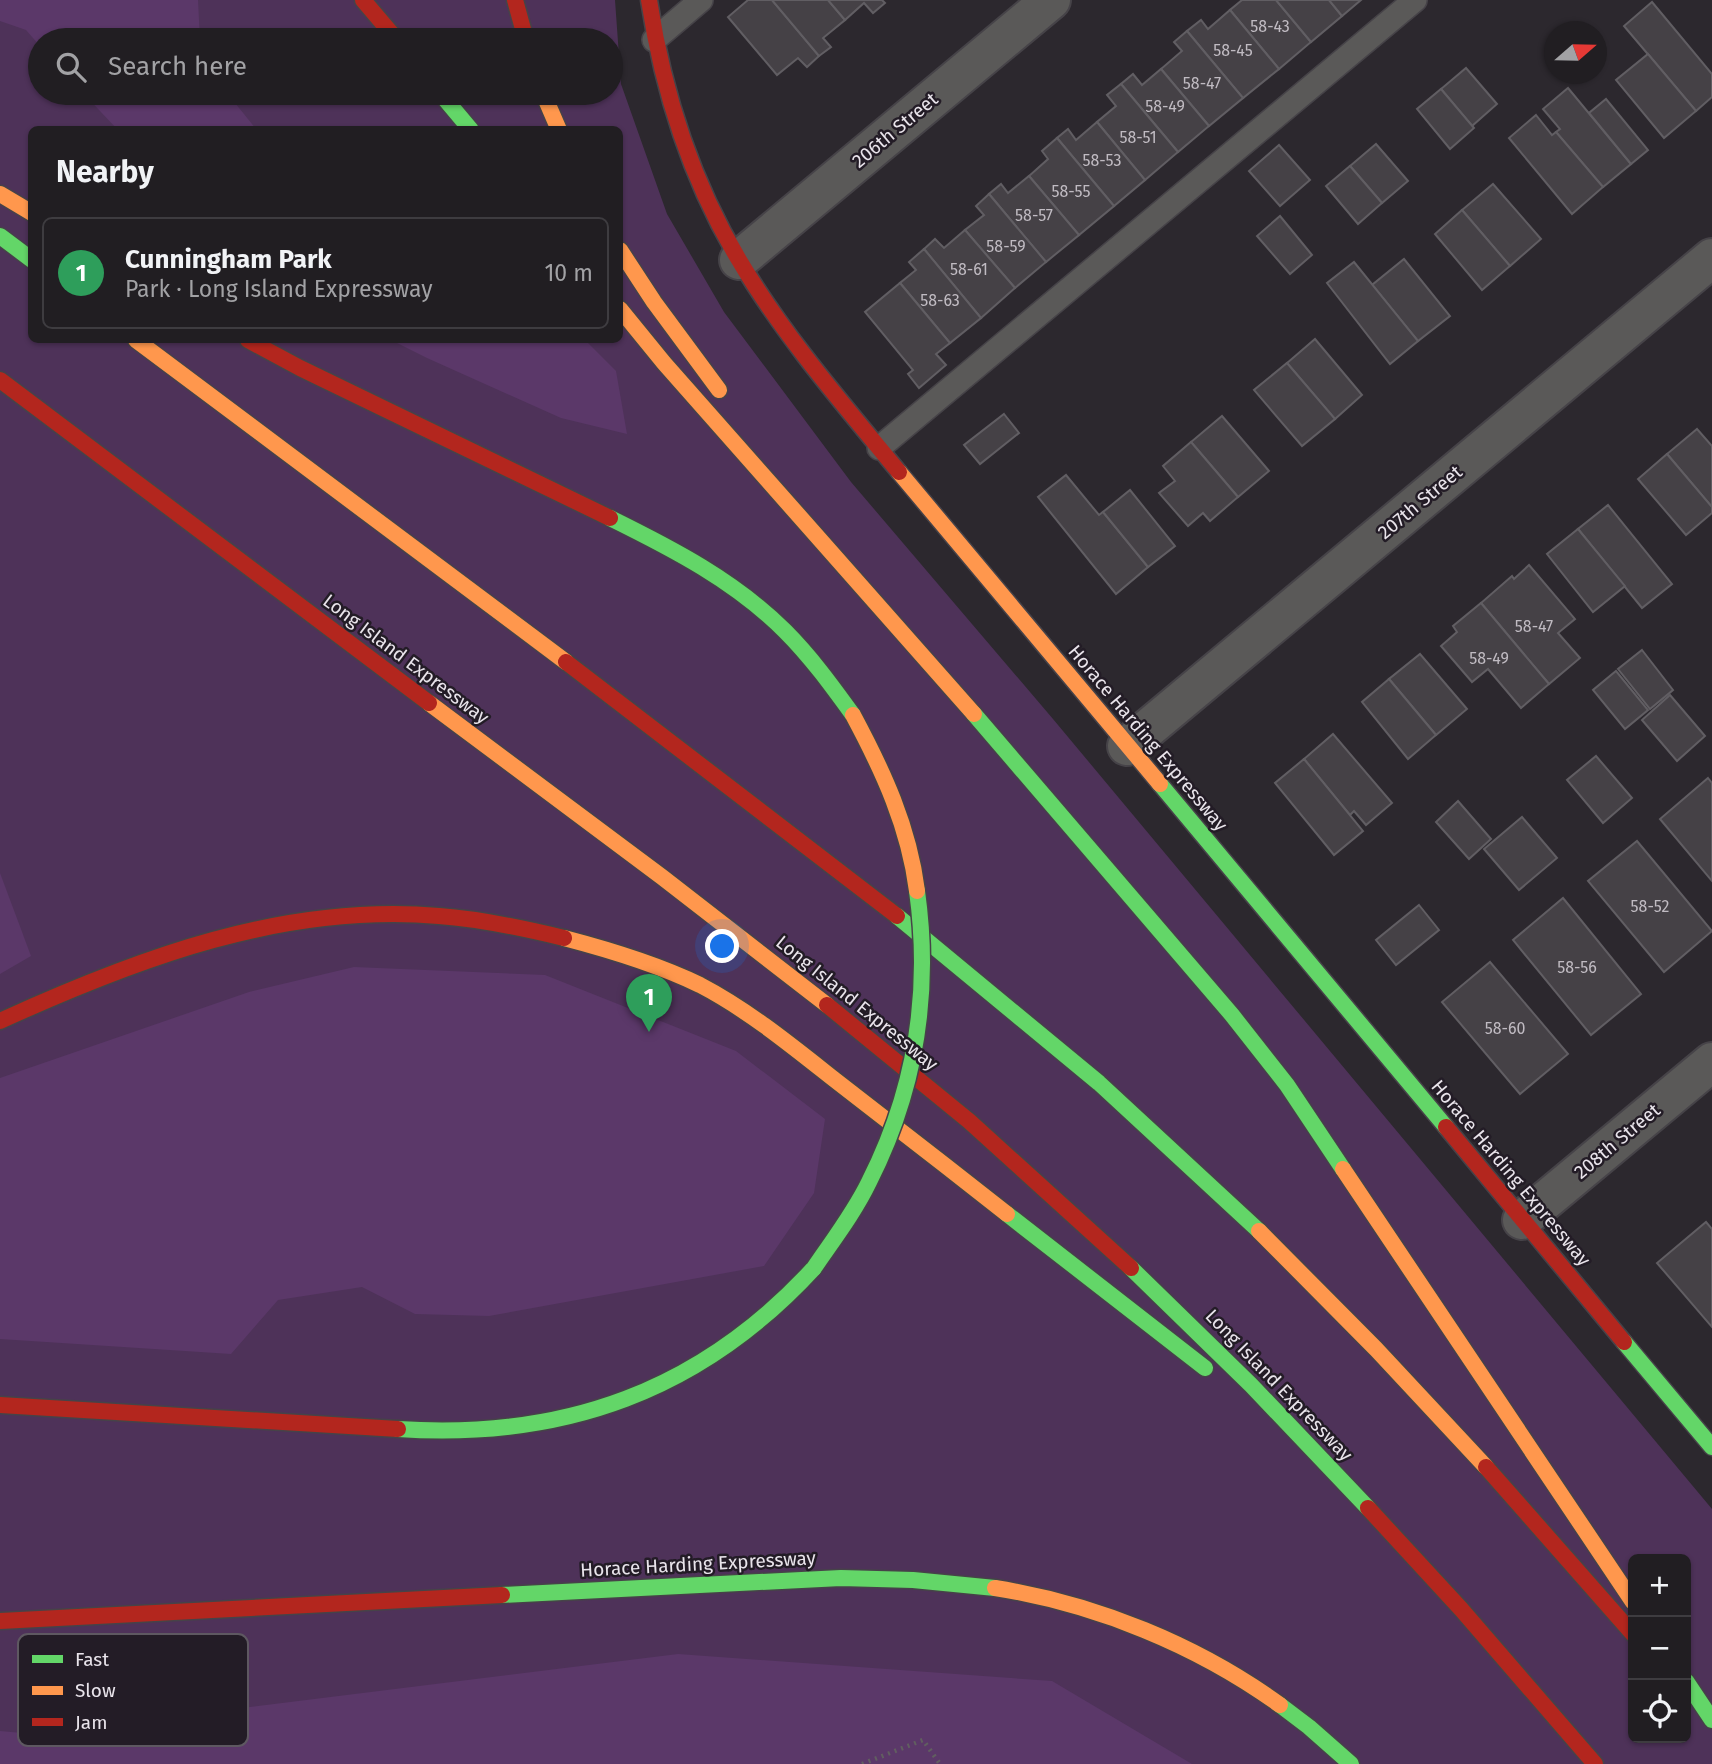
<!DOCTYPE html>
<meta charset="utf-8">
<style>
:root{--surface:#211e22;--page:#2d2b2f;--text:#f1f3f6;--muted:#a2a2a5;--line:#3e3c40;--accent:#8c9099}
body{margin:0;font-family:"Fira Sans",sans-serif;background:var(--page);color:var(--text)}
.controls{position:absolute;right:21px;bottom:21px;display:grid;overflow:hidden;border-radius:10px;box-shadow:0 2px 5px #0004}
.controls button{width:63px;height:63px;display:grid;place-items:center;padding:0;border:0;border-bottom:2px solid var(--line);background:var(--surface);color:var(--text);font:35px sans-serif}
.compass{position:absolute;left:1544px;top:21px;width:63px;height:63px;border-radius:50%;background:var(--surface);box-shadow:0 2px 5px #0004;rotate:70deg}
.you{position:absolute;left:723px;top:947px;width:24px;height:24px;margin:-18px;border:5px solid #fff;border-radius:50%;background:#1a73e8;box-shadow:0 0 0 10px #1a73e833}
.badge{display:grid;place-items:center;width:46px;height:46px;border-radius:50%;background:var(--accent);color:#fff;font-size:23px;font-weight:700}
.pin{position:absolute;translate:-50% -58px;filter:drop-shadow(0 2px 4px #0008)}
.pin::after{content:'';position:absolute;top:37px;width:24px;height:21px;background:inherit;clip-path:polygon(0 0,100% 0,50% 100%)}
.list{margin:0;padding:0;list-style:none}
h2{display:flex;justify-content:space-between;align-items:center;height:91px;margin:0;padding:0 28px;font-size:30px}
h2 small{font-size:23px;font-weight:400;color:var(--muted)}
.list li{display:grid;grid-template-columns:46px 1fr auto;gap:21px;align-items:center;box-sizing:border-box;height:112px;margin:0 14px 14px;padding:0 14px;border:2px solid var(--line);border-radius:10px}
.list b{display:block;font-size:26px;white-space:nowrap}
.list p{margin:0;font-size:23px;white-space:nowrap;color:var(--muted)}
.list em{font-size:23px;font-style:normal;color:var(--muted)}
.icon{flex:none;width:38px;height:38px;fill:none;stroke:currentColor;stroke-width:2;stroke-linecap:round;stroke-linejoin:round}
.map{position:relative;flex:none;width:1712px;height:1764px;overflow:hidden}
.search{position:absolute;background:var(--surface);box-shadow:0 2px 5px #0004;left:28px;top:28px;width:595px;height:77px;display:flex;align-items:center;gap:18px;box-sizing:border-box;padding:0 24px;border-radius:38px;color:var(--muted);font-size:26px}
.panel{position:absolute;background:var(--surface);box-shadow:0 2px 5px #0004;left:28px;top:126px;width:595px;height:217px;border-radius:10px}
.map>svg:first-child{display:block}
.green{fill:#4e3259;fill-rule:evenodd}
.forest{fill:#5b3869}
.building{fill:#454146;stroke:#615e63;stroke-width:2}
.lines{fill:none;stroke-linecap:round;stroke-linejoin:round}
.lane-casing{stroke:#464348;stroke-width:26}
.street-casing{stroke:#464348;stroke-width:42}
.fast-casing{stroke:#464348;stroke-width:19}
.slow-casing{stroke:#464348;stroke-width:19}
.jam-casing{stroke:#464348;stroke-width:19}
.path{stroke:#615e60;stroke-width:4.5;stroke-dasharray:2 5;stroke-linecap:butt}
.lane{stroke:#5a5958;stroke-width:23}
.street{stroke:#5a5958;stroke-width:38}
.fast{stroke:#63d668;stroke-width:16}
.slow{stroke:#ff974d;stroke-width:16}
.jam{stroke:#b3261e;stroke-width:16}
.fast-bridge-casing{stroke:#464348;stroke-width:19;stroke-linecap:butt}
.slow-bridge-casing{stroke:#464348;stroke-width:19;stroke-linecap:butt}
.fast-bridge{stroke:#63d668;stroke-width:16}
.slow-bridge{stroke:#ff974d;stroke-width:16}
.labels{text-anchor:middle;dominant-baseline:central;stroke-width:5;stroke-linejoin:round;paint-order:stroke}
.number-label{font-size:16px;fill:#c0bbc2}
.street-label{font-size:19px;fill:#e9e4eb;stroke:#231c26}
.key{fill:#231c26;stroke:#5e5861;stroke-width:2}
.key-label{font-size:19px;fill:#e9e4eb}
</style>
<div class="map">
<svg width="1712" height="1764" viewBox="0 0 1712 1764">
<rect width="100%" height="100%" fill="#2c282e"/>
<path class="green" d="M0 0H615L621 84 667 214 724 312 851 482 1053 719 1712 1509V1764H0ZM40 40H611V93H40ZM32 130H620V340H32ZM1633 1559H1686V1738H1633Z"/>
<g class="forest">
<path d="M0 0H198L200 40H40V46L26 30 0 21Z"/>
<path d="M83 93H227L256 129H117Z"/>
<path d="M391 340H585L616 371 627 434 561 418 427 358Z"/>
<path d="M0 873 31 956 0 974Z"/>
<path d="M354 967 545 975 736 1051 825 1119 814 1193 764 1266 489 1316 415 1314 362 1287 278 1300 231 1354 0 1339V1078L249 992Z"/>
<path d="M678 1654 1052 1681 1192 1764H0V1731L33 1734Z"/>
</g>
<g class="building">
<path d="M748 0H772L819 56 807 67 798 58 777 75 728 17Z"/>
<path d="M772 0H828L845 20 823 38 831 47 819 56Z"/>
<path d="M828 0H882L885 3 873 13 864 3 845 20Z"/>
<path d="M1242 0H1276L1311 42 1279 69 1230 10Z"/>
<path d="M1276 0H1329L1342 16 1311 42Z"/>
<path d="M1329 0H1361L1342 16Z"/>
<path d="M1652 2 1712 74V97L1696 111 1624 26Z"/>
<path d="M1230 10 1279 69 1243 98 1187 31 1201 20 1208 29Z"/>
<path d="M1187 31 1243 98 1209 126 1161 69 1182 51 1174 42Z"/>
<path d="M1648 54 1696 111 1664 138 1616 80Z"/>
<path d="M1466 68 1497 104 1472 126 1441 89Z"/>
<path d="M1161 69 1209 126 1178 152 1121 84 1133 74 1142 85Z"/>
<path d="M1121 84 1178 152 1145 180 1097 122 1116 106 1107 95Z"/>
<path d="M1568 88 1631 164 1603 187 1556 132 1560 129 1543 109Z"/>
<path d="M1441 89 1474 128 1450 149 1417 109Z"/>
<path d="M1606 99 1648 150 1631 164 1589 113Z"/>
<path d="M1536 115 1552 135 1556 132 1603 187 1572 214 1509 138Z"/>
<path d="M1097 122 1145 180 1114 206 1057 138 1068 129 1076 140Z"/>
<path d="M1057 138 1114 206 1079 235 1029 176 1048 159 1042 151Z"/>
<path d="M1376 144 1408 181 1382 203 1350 166Z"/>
<path d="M1279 145 1310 180 1280 206 1249 171Z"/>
<path d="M1350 166 1382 203 1358 224 1326 186Z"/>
<path d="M1029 176 1079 235 1046 262 989 194 1001 184 1008 193Z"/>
<path d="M1493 184 1541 239 1510 266 1462 210Z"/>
<path d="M989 194 1046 262 1015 288 965 230 984 215 976 206Z"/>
<path d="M1462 210 1510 266 1482 290 1435 234Z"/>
<path d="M1280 216 1312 255 1290 274 1257 236Z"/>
<path d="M965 230 1015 288 981 318 924 249 935 239 944 248Z"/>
<path d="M924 249 981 318 950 343 900 283 916 270 909 262Z"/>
<path d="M1404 259 1450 316 1418 341 1372 285Z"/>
<path d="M1354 262 1418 341 1390 364 1327 283Z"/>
<path d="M900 283 950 343 936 354 946 365 919 388 908 374 913 370 865 312Z"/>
<path d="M1315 339 1362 395 1335 419 1287 363Z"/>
<path d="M1287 363 1335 419 1302 446 1254 390Z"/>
<path d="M1004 414 1019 433 980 464 964 445Z"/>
<path d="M1222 416 1269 471 1238 497 1191 442Z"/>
<path d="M1697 429 1712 446V507L1667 454Z"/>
<path d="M1191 442 1238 497 1210 521 1203 513 1188 526 1159 493 1175 481 1163 466Z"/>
<path d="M1667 454 1712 507V513L1686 535 1638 479Z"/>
<path d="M1066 475 1099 515 1103 512 1148 567 1116 594 1038 497Z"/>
<path d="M1130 490 1175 546 1148 567 1103 512Z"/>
<path d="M1608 505 1672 584 1642 608 1578 529Z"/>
<path d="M1578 529 1625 586 1593 612 1547 554Z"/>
<path d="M1529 565 1575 619 1558 633 1580 658 1549 684 1481 603 1512 576 1514 579Z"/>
<path d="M1481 603 1549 684 1521 708 1488 669 1472 682 1441 646 1457 632 1453 626Z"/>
<path d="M1642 650 1673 690 1650 709 1618 669Z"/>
<path d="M1420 654 1467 709 1436 735 1389 679Z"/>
<path d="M1616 671 1648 710 1625 729 1593 690Z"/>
<path d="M1389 679 1436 735 1408 759 1362 702Z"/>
<path d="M1670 695 1705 736 1677 761 1642 720Z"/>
<path d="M1333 734 1392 803 1366 825 1354 811 1350 815 1304 759Z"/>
<path d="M1596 756 1632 798 1603 823 1567 780Z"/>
<path d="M1304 759 1363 831 1334 855 1275 783Z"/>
<path d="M1708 778 1712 783V881L1660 819Z"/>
<path d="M1458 801 1491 839 1469 859 1436 822Z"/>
<path d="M1522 817 1557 858 1519 890 1484 849Z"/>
<path d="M1637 841 1712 931 1664 972 1588 881Z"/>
<path d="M1563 898 1641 994 1591 1035 1513 940Z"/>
<path d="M1419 905 1439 930 1396 965 1376 940Z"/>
<path d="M1490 962 1568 1054 1520 1094 1442 1002Z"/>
<path d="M1706 1222 1712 1229V1327L1657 1263Z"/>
</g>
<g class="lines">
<defs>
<g id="lane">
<path d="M654 40 701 0"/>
<path d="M879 448 1415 0"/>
</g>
<g id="street">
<path d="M739 260 1051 0"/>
<path d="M1127 746 1712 258"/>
<path d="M1522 1220 1712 1062"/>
</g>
<g id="fast">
<path d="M440 93 471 130"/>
<path d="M0 236 32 260"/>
<path d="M610 518C673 549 735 581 785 631 811 657 832 686 853 715"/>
<path d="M974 714 1232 1015 1287 1085 1343 1169"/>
<path d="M1160 784 1446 1127"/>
<path d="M897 916 1099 1083 1259 1231"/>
<path d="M1007 1214 1205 1368"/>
<path d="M1131 1268 1251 1385 1368 1508"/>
<path d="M1624 1342 1712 1447"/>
<path d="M398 1429C564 1440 701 1391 814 1268"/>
<path d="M502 1595 841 1578 913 1580 995 1588"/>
<path d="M1686 1681 1712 1720"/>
<path d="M1280 1705 1309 1727 1351 1764"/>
</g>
<g id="slow">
<path d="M543 93 559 130"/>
<path d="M0 194 32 213"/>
<path d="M620 250 654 302 719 390"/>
<path d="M620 309 664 363 974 714"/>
<path d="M136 340 566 662"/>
<path d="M899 472 1160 784"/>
<path d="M429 703 662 877 827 1005"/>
<path d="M564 938C610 950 657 964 700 985 748 1010 792 1046 835 1080 892 1124 950 1169 1007 1214"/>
<path d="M1343 1169 1633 1602"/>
<path d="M1259 1231 1376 1349 1486 1467"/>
<path d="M995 1588C1096 1604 1197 1645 1280 1705"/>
</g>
<g id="jam">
<path d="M363 0 397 40"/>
<path d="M515 0 526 40"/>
<path d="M649 0C663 92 691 180 739 260 784 336 843 404 899 472"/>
<path d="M248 340 300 368 610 518"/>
<path d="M0 380 429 703"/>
<path d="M566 662 897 916"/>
<path d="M827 1005 969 1121 1131 1268"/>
<path d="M0 1021C138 958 284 903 439 916 481 919 523 928 564 938"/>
<path d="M1446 1127 1624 1342"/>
<path d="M0 1405 398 1429"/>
<path d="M1486 1467 1633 1634"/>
<path d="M1368 1508 1461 1609 1595 1764"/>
<path d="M0 1621 502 1595"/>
</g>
</defs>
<use href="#lane" class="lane-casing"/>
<use href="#street" class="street-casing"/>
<use href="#fast" class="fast-casing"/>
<use href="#slow" class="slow-casing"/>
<use href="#jam" class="jam-casing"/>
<path class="path" d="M862 1764 923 1740 940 1764"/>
<use href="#lane" class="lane"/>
<use href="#street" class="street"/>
<use href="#fast" class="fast"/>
<use href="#slow" class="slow"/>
<use href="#jam" class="jam"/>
<defs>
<path id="fast-bridge" d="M814 1268C833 1240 854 1213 869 1182 915 1091 931 992 917 891"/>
<path id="slow-bridge" d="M853 715C883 771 909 827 917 891"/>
</defs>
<use href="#fast-bridge" class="fast-bridge-casing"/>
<use href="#slow-bridge" class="slow-bridge-casing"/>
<use href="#fast-bridge" class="fast-bridge"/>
<use href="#slow-bridge" class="slow-bridge"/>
</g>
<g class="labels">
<g class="number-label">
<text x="1270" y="26">58-43</text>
<text x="1233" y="50">58-45</text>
<text x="1202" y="83">58-47</text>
<text x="1165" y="106">58-49</text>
<text x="1138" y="137">58-51</text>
<text x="1102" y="160">58-53</text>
<text x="1071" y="191">58-55</text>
<text x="1034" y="215">58-57</text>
<text x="1006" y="246">58-59</text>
<text x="969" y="269">58-61</text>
<text x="940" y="300">58-63</text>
<text x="1534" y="626">58-47</text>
<text x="1489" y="658">58-49</text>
<text x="1650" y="906">58-52</text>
<text x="1577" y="967">58-56</text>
<text x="1505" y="1028">58-60</text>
</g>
<g class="street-label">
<text transform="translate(895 130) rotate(-40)">206th Street</text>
<text transform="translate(1420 502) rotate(-40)">207th Street</text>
<text transform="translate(406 659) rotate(37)">Long Island Expressway</text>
<text transform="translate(1148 738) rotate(50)">Horace Harding Expressway</text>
<text transform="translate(857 1003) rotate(39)">Long Island Expressway</text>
<text transform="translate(1617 1141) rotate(-40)">208th Street</text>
<text transform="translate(1511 1173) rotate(50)">Horace Harding Expressway</text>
<text transform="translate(1279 1385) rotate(46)">Long Island Expressway</text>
<text transform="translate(698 1564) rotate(-3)">Horace Harding Expressway</text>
</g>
</g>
<rect x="18" y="1634" width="230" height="112" rx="10" class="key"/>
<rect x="32" y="1655" width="31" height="8" fill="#63d668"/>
<rect x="32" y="1686" width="31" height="9" fill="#ff974d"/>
<rect x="32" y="1718" width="31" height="8" fill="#b3261e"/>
<g class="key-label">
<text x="75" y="1666">Fast</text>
<text x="75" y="1697">Slow</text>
<text x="75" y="1729">Jam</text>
</g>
</svg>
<div class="controls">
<button>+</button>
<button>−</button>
<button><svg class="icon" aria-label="locate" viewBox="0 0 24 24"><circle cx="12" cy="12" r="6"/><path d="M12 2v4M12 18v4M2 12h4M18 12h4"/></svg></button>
</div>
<svg class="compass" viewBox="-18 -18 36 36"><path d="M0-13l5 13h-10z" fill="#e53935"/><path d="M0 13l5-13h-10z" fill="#a2a2a5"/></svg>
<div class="you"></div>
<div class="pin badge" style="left:649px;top:1032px;background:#2e9e5b">1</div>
<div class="search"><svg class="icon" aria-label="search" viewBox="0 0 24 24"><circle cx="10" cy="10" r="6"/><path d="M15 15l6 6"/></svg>Search here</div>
<section class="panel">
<h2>Nearby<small></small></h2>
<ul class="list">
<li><span class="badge" style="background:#2e9e5b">1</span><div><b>Cunningham Park</b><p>Park · Long Island Expressway</p></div><em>10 m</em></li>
</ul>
</section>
</div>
